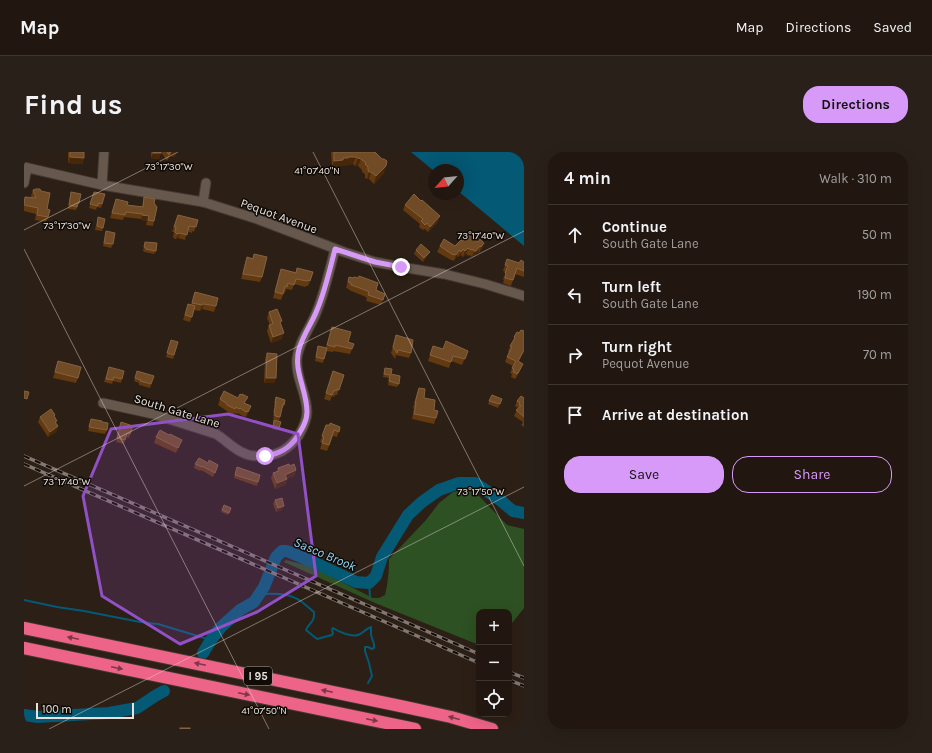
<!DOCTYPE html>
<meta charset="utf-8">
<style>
:root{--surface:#211710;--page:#292019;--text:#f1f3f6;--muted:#a29f9f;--line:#3e3630;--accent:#d89af8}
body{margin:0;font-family:Karla,sans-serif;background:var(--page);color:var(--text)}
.controls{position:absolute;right:12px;bottom:12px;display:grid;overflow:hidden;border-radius:8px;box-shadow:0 4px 16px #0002}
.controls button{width:36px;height:36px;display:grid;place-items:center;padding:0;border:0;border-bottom:1px solid var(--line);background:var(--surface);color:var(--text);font:20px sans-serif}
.compass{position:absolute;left:404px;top:12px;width:36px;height:36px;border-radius:50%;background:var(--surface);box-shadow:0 4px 16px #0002;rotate:243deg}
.scale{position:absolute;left:12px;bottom:10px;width:98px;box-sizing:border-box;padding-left:4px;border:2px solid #e9e1db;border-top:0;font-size:11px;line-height:14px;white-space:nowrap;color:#e9e1db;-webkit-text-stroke:3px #100b07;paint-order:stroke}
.stop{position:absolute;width:12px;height:12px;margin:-9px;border:3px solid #d89af8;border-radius:50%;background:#fff}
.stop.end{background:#d89af8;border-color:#fff;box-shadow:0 1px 4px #0008}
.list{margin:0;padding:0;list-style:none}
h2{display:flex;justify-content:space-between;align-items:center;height:52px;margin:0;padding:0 16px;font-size:17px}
h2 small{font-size:13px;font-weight:400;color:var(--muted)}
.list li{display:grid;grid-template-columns:26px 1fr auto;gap:12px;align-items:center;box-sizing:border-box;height:60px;padding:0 16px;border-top:1px solid var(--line)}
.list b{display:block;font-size:15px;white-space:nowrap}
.list p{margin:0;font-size:13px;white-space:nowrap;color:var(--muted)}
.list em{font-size:13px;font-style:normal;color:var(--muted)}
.actions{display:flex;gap:8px;padding:12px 16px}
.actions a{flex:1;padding:9px 0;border:1px solid var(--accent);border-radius:16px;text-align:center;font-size:14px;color:var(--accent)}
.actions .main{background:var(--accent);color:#111}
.icon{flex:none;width:22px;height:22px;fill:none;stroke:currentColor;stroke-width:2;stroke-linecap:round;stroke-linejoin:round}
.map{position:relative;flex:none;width:500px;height:577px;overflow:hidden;border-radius:16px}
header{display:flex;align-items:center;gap:24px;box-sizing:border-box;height:56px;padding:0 20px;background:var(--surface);border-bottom:1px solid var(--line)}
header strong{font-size:19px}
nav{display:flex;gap:22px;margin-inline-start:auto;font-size:14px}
.intro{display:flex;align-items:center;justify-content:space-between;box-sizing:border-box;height:96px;padding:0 24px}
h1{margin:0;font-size:28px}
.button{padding:10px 18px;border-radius:16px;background:var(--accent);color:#111;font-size:14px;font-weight:700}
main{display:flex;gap:24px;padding:0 24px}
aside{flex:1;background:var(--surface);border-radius:16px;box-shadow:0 4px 16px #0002}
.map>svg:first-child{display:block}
.green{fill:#2d5122}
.water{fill:#045975}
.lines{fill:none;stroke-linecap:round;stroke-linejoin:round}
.stream{stroke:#045975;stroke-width:2}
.river{stroke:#045975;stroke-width:12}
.minor-casing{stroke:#433933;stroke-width:11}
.highway-casing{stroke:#433933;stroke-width:14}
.minor{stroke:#67584e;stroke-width:9}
.highway{stroke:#ee6388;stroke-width:12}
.rail-casing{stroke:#837871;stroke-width:3.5}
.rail{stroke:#100b07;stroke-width:2;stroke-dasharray:6;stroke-linecap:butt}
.wall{fill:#63390f}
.shaded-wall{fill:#472709}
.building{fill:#714b25;stroke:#846242}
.oneway{fill:#7f3748}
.route{stroke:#d89af8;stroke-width:5}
.marked{fill:#9150c5;fill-opacity:0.2;stroke:#9150c5;stroke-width:3;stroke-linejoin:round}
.ticks{fill:none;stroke:#e9e1db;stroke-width:1;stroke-opacity:0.45}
.labels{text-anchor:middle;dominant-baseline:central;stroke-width:3;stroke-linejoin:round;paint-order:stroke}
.shield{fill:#100b07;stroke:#a8a19b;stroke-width:1}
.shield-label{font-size:11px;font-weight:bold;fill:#e9e1db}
.street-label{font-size:12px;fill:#e9e1db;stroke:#100b07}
.water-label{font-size:13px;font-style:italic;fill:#92d5f5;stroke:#100b07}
.ticks-label{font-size:10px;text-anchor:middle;fill:#e9e1db;stroke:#100b07;stroke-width:3;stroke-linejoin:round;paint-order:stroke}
</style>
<header>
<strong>Map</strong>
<nav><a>Map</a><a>Directions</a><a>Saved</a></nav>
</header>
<div class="intro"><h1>Find us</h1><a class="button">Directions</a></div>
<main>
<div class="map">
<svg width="500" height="577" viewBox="0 0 500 577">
<rect width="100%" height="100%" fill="#2c1f16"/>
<path class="green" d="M444 337 455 344 483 373 500 377V456L485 475V460H455V493L351 451 260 410 262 408 286 414 349 446H355L361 443C364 431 365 419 365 407L402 368 415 351 429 340Z"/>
<path class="water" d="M387 0H500V94L434 39V18H410V19Z"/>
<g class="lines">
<g class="stream">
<path d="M345 431 346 444"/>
<path d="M235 442C250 442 265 440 278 450 282 453 286 457 290 460 291 471 285 470 282 478L293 487 308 483 309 481 308 478 309 476C315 480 327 485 334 483 338 482 341 477 347 475V483L350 492V496L348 497 344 495H341V499L345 511 348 524 344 531"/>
<path d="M0 448 33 455 60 459 116 470C123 470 127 472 134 472L187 488"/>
</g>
<g class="river">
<path d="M179 501 187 488 197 475 216 458 230 450 240 435 252 405 258 399H263L289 410 332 430 345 431 352 424 358 405 384 363 398 350 415 338 435 331H451L476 348 489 359 500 361"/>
<path d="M0 563 14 565 85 561 113 556 131 544 140 539"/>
</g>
<defs>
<g id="minor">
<path d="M0 15 78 33 179 50 233 67 320 100 351 110 377 115 420 122 461 132 500 144"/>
<path d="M0 31 3 16"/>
<path d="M78 33 80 0"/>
<path d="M179 50 182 31"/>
<path d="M79 251 129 262 192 282C202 288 210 298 222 302 226 304 232 304 237 304 254 304 265 297 275 283 279 276 283 268 283 260 283 242 271 225 273 206 275 189 287 175 293 159 301 139 306 117 311 97"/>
</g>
<g id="highway">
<path d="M0 476 381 555 427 565 468 577"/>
<path d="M0 496 391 577"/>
</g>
</defs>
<use href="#minor" class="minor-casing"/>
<use href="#highway" class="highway-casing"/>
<use href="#minor" class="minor"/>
<use href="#highway" class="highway"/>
<defs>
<g id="rail">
<path d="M0 304 455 502"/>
<path d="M0 312 455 511"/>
<path d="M485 520 500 526"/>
<path d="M485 528 500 534"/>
</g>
</defs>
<use href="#rail" class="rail-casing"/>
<use href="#rail" class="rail"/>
</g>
<g class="wall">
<path d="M44 0H60V6L58 12 44 11Z"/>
<path d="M127 0H137L135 7 127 6Z"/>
<path d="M137 0H152L151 5 146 4 143 9Z"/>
<path d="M307 0H351L360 21 350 32 345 27H343L341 26V22L338 20V18L334 14H331L329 12 322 13 321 14H317L316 15 308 16Z"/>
<path d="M9 38 23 57 24 65 22 70 11 68 12 62 0 59V48L1 45 8 46 7 44Z"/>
<path d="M47 40 55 51 52 58 44 57 46 44Z"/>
<path d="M70 40 78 52 77 56 73 55 72 58 65 56Z"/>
<path d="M120 45 130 51V69L129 74 122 73 123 69 117 68V67L100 65 99 68 86 66 92 47 103 53 118 55Z"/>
<path d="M381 53 414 70 404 80 401 77 399 78 395 75 396 72 379 58Z"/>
<path d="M154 63 174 68 170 80 168 79V81L163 79 161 88 154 86 152 87H151L149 85 150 80H148Z"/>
<path d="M74 65 79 76 78 79 71 78Z"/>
<path d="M82 79 89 92 87 96 79 94Z"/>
<path d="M439 89 460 91 458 96 455 101 454 100 450 105H448L446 103 445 104 442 102 439 105 437 103 434 105 433 104 430 109 428 108H427L413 100 416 94H431Z"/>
<path d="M121 90 132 99 130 102 121 100 119 99Z"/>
<path d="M392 98 404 103 399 110 390 102Z"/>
<path d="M230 102 238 125 236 130 217 127 221 111 223 105 228 106Z"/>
<path d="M483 107 495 111 500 110V125L491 122 487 134 479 131 480 128 479 127 482 120 479 119Z"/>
<path d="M273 116 286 129 284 134H282L281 135 270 132 268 138 262 137 261 141 260 140 257 148 249 146 255 123 257 117 272 120Z"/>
<path d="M325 125 352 138 361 142 357 153 342 149 343 146H342V145L325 138V137L322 136Z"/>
<path d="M170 141 192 154 190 160 178 157 176 159 170 158 166 170 159 168 164 152 167 153Z"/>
<path d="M245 160 256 172 258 187 247 191 243 179 245 173H246L243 166Z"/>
<path d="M308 175 324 190 328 197 326 202 309 199V200L302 199 299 211 291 209 294 194 302 196 306 181Z"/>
<path d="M493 180 499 202 495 209 497 217 492 226 491 227 487 225 488 222 486 221 489 214 481 210 485 200H484L486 194Z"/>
<path d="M372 183 387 201 385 206 372 203 371 207 367 201Z"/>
<path d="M147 188 154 190 149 207 142 205Z"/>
<path d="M409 194 419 197 444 199 438 213 427 209 425 216 404 209Z"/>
<path d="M243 201 252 226 250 231H240L241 207Z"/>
<path d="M34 209 54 226 52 231 29 226Z"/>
<path d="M85 215 98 227 97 231 89 229 88 232 80 230Z"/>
<path d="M361 216 375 232 373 235 364 233 365 226 359 225Z"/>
<path d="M113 219 130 224 126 236 115 233V231L110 229Z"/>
<path d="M309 219 320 223 313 243H311L310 245 308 244 306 249 300 247Z"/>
<path d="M395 236 400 246 410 258 412 266 410 272 388 267 390 257 389 256 393 241Z"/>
<path d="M468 243 478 247 474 256 464 252Z"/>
<path d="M252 245 260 253 259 256H258L255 269 249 267 250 264H249L251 255 250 254Z"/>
<path d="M214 246 221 251 227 254 222 265 221 264 220 265 214 261 213 262 210 261 209 263 201 258 200 257 194 253 196 247Z"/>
<path d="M500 246V275L497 273 499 270 490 264 494 256 491 254 493 249Z"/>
<path d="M31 263 30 265 32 271 34 274 32 280 24 285 14 270 16 265Z"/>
<path d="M67 267 83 278 81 282 64 279Z"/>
<path d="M250 268 257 270 254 278 248 277Z"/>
<path d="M97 270 109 274 105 286 102 285 100 292 92 290Z"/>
<path d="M302 273 316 275 313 285 309 284 303 299 296 297 298 290H296Z"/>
<path d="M132 285 156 293 152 301 130 291Z"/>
<path d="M184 311 194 313 189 325 177 318 176 319 170 316 171 312Z"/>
<path d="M213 315 236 323 233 334 210 326Z"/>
<path d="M254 316 272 318 270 324 263 327 261 333 251 337 247 326 249 321 253 319Z"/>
<path d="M251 348 258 358 252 360 249 352Z"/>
<path d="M200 353 207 356 204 363 197 360Z"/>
</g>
<g class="shaded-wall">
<path d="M147 0H152L151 5 146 4 143 9Z"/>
<path d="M129 1H137L135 7 127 6Z"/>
<path d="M46 5 60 6 58 12 44 11Z"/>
<path d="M324 5H332L329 12 322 13 321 14H317L316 15 308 16 310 9Z"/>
<path d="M334 6 337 7 334 14H331Z"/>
<path d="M362 14 360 21 350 32 352 24Z"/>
<path d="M345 20H347L345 27H343Z"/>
<path d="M118 63 125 64 123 69 117 68Z"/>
<path d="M416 64 414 70 404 80 406 75Z"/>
<path d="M156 81 154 86 152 87 154 82Z"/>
<path d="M460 91 458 96 455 101 457 95Z"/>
<path d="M456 94 454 100 450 105H448L450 99Z"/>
<path d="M444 96 442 102 439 105 441 99Z"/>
<path d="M439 97 437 103 434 105 437 100Z"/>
<path d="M435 98 433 104 430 109 432 103Z"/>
<path d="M406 100 404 103 399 110 400 106Z"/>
<path d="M180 152 178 157 176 159 178 153Z"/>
<path d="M260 181 258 187 247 191 249 185Z"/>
<path d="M500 198V202H499L492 214 494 209Z"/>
<path d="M499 212 497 217 492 226 494 221Z"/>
<path d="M242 226H252L250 231H240Z"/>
<path d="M34 274 32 280 24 285 26 280Z"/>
<path d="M158 288 156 293 152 301 154 296Z"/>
<path d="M272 318 270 324 259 329 261 323Z"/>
<path d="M263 327 261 333 251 337 253 331Z"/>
<path d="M260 354 258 358 252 360 254 356Z"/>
</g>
<g class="building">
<path d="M46 0H60V6L46 5Z"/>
<rect x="129" y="0" width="8" height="1"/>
<path d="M143 0H147L145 3Z"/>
<path d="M310 0H351L358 7H360L363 9 362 14 352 24 347 20H345L344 18V15L341 12 342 11 337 7 334 6 332 5H324V6H319V8L310 9Z"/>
<path d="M12 37H16L17 39 26 41 23 57 26 58 24 65 13 63 14 56 0 53 1 45 12 46 9 38Z"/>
<path d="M47 40 57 42 55 51H54L53 55 45 53Z"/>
<path d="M70 40 81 42 78 52 74 51V54L66 52Z"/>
<path d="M390 42 397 49 398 48 416 64 406 75 403 71 401 73 397 69 399 67 381 53Z"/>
<path d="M120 45 131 47 130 51 133 55 130 69 124 68 125 64 118 63 119 62 102 60 101 63 88 61 92 47 104 50 103 53 119 55Z"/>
<path d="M154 63 174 68 172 75 170 74V75L165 74 163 83 156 81 154 82H153L151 80 152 75H150Z"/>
<path d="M74 65 81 67 79 76 73 74Z"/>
<path d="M82 79 91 81 89 92 80 91Z"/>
<path d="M445 83 454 90 456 87 460 91 457 95 456 94 452 99H450L448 97 447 98 444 96 441 99 439 97 437 100 435 98 432 103 430 102 429 103 416 94 420 87 431 94 437 88 439 89Z"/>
<path d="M121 90 133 91 132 99 122 97V96L120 95Z"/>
<path d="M397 92 406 100 400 106 392 98Z"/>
<path d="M230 102 243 105 238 125 219 122 223 105 229 107Z"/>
<path d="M483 107 495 111 497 108 500 110V119L493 116 489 128 481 126 482 122 481 121 484 114 481 113Z"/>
<path d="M273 116 289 120 286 129 284 128 283 129 272 127 270 133 264 131 263 135 261 134 259 142 251 140 257 117 272 121Z"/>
<path d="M335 124 354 131 352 138 361 142 359 148 344 143 345 140H344V139L327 133V131L324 130 325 125 329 126 330 125 334 126Z"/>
<path d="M171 140 194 146 192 154 180 152 178 153 168 151Z"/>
<path d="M164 152 171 154 168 165 161 163Z"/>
<path d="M253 157 258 169 256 170 260 181 249 185 245 173 249 172 245 160Z"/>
<path d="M308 175 327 180 324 190 330 192 328 197 311 193V195L303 193Z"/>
<path d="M497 178 500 179V198L494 209 499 212 494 221V220L493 222 489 220 490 217 488 216 492 209 483 205 488 195 486 194 491 186 490 185 493 180 495 181Z"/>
<path d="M372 183 389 188 387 201 374 198 373 201 369 195Z"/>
<path d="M147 188 154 190 150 203 143 201Z"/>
<path d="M422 189 444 199 441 207 429 204 427 210 406 203 409 194 419 197Z"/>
<path d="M294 194 303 196 300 207 292 205Z"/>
<path d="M243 201 253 202 252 226H242Z"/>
<path d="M34 209 57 215 54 226 31 220Z"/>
<path d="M85 215 100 219 98 227 90 225 89 228 82 227Z"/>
<path d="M361 216 368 217 367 222 376 224 375 232 365 229 366 223 360 222Z"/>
<path d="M113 219 130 224 127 232 116 229 117 228 111 226Z"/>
<path d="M309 219 320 223 315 238 313 237 312 239 310 238 308 243 302 241Z"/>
<path d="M395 236 401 237 400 246 411 248 410 258 414 259 412 266 390 262 392 251H391Z"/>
<path d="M0 239 5 240 3 247 0 246Z"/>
<path d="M200 239 214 246 216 242 217 243 218 242 224 245 220 251 227 254 224 260 223 259 222 260 216 256 215 257 212 255 211 257 203 253 202 251 196 247Z"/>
<path d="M468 243 478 247 476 252 465 249Z"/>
<path d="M497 244 500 246V265L492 258 497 254 495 253 496 251 493 249Z"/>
<path d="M252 245 261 248 260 253 259 252 256 265 251 264V261L250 260 252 251H251Z"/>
<path d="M27 257 31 263 30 264 33 269 31 270 34 274 26 280 16 265Z"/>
<path d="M67 267 78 269V270L84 271 83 278 65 275Z"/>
<path d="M250 268 257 270 255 276 249 275Z"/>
<path d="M97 270 109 274 106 282 103 281 101 288 93 286Z"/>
<path d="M306 271 316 275 315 280 310 278 305 293 298 291 300 285 298 284 302 273H306Z"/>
<path d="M136 278 145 283 146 282 158 288 154 296 132 285Z"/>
<path d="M175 306 184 311 185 308 194 313 191 321 178 314V315L171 312Z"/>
<path d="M265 312 266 314 270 312 272 318 261 323 263 327 253 331 249 321 255 319 254 316Z"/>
<path d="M213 315 236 323 234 330 211 323Z"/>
<path d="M258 346 260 354 254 356 251 348Z"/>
<path d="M200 353 207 356 205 361 198 358Z"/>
<rect x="156" y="576" width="10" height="1"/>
</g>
<defs><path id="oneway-solid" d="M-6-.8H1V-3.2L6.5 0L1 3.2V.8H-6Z"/></defs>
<g class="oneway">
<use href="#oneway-solid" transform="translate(49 486) rotate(-168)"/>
<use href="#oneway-solid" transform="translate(176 512) rotate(-168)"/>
<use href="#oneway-solid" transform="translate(93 516) rotate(12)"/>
<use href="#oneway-solid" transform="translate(303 539) rotate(-168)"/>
<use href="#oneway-solid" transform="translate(220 542) rotate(12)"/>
<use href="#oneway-solid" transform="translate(430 566) rotate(-165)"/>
<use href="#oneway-solid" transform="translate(348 568) rotate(12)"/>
</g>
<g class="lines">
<path class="route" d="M241 304C255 302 265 297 273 285 278 277 283 269 283 260 283 238 269 219 275 197 279 183 288 171 293 158 301 139 306 117 311 97L351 110 377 115"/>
</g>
<path class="marked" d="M204 262 274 282 292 424 233 460 156 492 78 444 59 344 87 277Z"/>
<path class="ticks" d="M289 0 500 414M0 78 154 0M0 97 245 577M0 334 500 79M25 577 500 335"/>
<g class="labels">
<rect class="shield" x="220" y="515" width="28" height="18" rx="3"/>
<g class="shield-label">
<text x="234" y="524">I 95</text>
</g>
<g class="street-label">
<text transform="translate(255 64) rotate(20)">Pequot Avenue</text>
<text transform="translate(153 259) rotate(17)">South Gate Lane</text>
</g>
<g class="water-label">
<text transform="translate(301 402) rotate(23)">Sasco Brook</text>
</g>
</g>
<g class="ticks-label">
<text x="145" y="18">73°17'30"W</text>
<text x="293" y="22">41°07'40"N</text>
<text x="43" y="77">73°17'30"W</text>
<text x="457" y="87">73°17'40"W</text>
<text x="43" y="333">73°17'40"W</text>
<text x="457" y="343">73°17'50"W</text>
<text x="240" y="562">41°07'50"N</text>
</g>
</svg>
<div class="controls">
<button>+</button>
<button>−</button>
<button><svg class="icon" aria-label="locate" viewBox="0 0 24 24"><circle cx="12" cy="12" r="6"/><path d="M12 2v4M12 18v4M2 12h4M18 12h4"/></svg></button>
</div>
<svg class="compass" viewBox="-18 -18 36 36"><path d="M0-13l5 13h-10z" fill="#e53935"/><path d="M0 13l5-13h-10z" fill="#a29f9f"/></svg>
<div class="scale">100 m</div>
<div class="stop" style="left:241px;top:304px"></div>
<div class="stop end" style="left:377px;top:115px"></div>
</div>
<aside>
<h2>4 min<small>Walk · 310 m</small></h2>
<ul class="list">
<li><svg class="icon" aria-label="ahead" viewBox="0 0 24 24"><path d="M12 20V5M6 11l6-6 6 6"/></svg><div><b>Continue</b><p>South Gate Lane</p></div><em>50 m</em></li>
<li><svg class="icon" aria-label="left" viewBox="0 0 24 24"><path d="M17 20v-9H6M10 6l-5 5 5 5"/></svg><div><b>Turn left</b><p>South Gate Lane</p></div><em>190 m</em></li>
<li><svg class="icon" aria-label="right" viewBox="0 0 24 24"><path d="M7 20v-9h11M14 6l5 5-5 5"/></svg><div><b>Turn right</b><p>Pequot Avenue</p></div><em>70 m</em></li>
<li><svg class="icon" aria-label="arrive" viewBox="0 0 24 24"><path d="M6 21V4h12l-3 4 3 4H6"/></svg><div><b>Arrive at destination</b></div></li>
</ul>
<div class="actions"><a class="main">Save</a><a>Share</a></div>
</aside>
</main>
